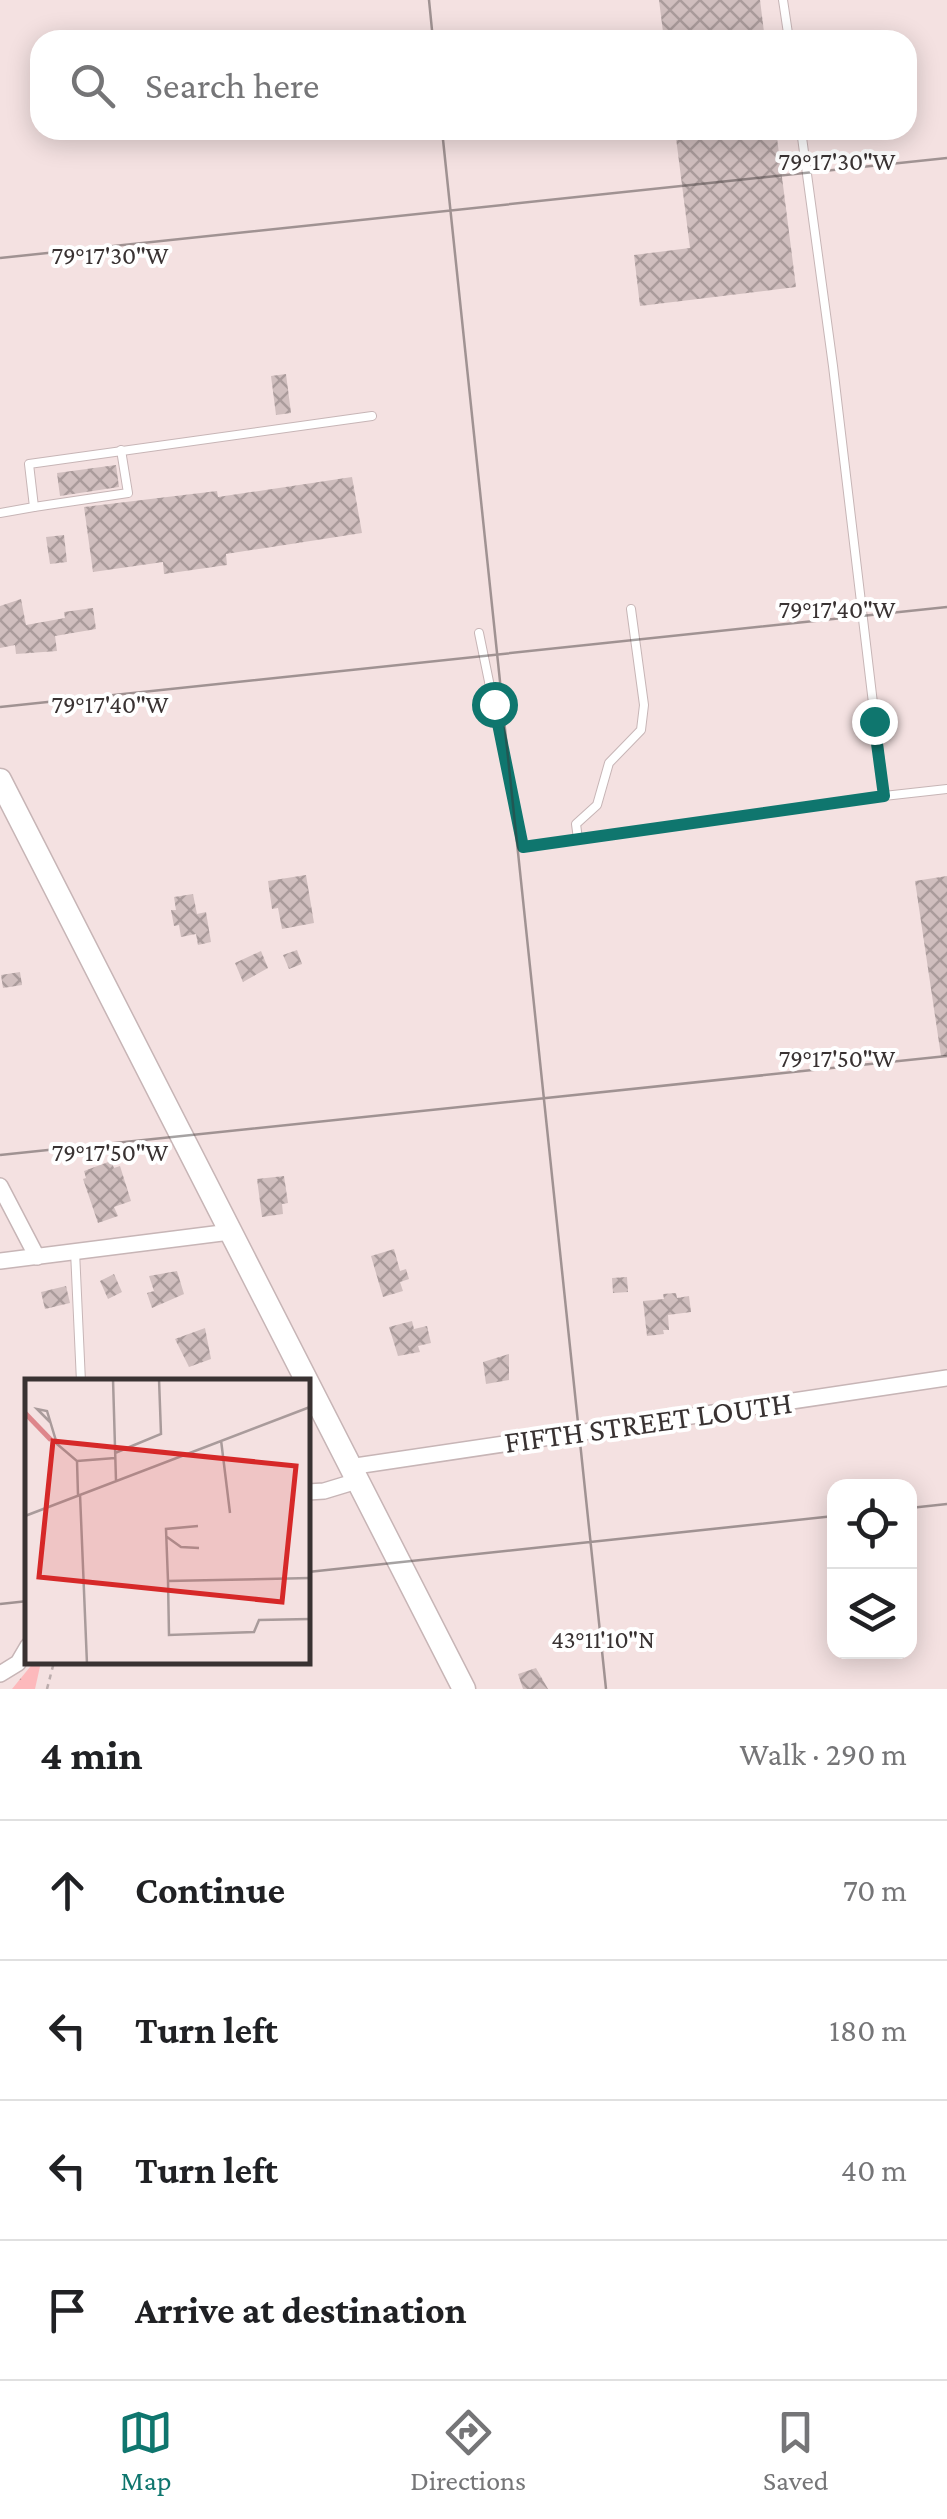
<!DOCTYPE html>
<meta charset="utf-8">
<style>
:root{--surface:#fff;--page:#f2f2f2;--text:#202124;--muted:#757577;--line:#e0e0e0;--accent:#0f766e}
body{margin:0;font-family:"Crimson Pro",serif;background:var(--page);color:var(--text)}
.controls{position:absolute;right:30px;bottom:30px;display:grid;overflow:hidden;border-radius:20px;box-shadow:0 5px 25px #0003}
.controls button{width:90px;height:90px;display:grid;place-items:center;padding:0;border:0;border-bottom:2px solid var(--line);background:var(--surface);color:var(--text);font:50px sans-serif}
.stop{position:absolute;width:30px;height:30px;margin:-22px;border:8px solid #0f766e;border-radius:50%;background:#fff}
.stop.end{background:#0f766e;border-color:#fff;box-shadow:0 2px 10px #0008}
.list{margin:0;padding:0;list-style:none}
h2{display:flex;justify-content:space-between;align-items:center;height:130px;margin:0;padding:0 40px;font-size:42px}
h2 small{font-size:32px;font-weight:400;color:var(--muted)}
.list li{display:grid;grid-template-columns:65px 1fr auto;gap:30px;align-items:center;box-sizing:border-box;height:140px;padding:0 40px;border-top:2px solid var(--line)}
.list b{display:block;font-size:38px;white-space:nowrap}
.list em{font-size:32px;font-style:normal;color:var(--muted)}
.icon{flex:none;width:55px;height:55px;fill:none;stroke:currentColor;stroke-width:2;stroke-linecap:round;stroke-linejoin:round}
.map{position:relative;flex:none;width:947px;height:1689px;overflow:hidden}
.search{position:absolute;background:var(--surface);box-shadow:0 5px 25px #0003;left:30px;right:30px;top:30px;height:110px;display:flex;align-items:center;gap:25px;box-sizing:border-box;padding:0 35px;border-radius:30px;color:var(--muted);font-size:38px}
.sheet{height:690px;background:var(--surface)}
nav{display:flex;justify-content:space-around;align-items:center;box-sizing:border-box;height:140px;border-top:2px solid var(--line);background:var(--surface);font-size:28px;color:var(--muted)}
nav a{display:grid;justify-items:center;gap:5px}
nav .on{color:var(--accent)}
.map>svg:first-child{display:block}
.forest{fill:url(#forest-crowns)}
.building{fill:url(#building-cross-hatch)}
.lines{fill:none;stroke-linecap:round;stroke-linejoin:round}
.service-casing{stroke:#c7b5b6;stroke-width:10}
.minor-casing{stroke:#c7b5b6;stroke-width:18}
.secondary-casing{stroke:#c7b5b6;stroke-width:25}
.path{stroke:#bbacac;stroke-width:2.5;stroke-dasharray:5 5;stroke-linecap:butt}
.service{stroke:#fff;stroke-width:8}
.minor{stroke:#fff;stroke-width:15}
.secondary{stroke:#fff;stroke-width:22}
.route{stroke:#0f766e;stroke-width:12}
.ticks{fill:none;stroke:#393232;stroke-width:2.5;stroke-opacity:0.45}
.labels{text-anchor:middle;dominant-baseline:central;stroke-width:8;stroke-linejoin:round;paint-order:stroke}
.street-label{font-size:32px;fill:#393232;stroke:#fff}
.inset-river{fill:none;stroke:#dd868b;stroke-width:5}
.inset-road{fill:none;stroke:#a99b9b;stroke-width:2.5}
.view{fill:#d62828;fill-opacity:0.15;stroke:#d62828;stroke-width:5}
.inset-edge{fill:none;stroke:#393232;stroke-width:5}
.ticks-label{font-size:25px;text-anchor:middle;fill:#393232;stroke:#fff;stroke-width:8;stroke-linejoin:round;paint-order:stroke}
</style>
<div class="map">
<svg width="947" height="1689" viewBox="0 0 947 1689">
<defs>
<pattern id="forest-crowns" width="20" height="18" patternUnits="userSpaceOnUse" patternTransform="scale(2.5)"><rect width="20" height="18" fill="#fdb9bc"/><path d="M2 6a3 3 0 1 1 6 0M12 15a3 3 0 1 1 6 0" fill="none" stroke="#ce9799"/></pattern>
<pattern id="building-cross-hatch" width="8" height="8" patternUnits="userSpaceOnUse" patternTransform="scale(2.5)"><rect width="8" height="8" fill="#d0bebe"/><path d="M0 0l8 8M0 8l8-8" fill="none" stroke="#aa9b9b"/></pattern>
</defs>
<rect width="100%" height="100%" fill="#f4e1e1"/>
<path class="forest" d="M34 1662H41L35 1689H12Z"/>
<g class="building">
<path d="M659 0H760L765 40H664Z"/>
<path d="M675 130H776L796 287 640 306 634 255 690 248Z"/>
<path d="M286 374 291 413 276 415 271 376Z"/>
<path d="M116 465 119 487 60 496 57 473Z"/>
<path d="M352 477 362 533 226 554 227 565 164 574 163 562 93 572 84 507 217 491 218 497Z"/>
<path d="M64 535 67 562 50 564 46 537Z"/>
<path d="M21 599 26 625 65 618 64 612 93 608 96 629 55 636 57 651 16 654 15 645 0 648V606Z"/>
<path d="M306 875 314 923 282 929 278 908 272 909 268 881Z"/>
<path d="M947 876V1056H941L915 881Z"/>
<path d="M193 894 197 914 206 912 211 942 198 945 196 934 181 937 179 925 174 926 171 910H176L174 897Z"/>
<path d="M297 950 302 964 289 969 283 955Z"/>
<path d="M261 951 268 968 243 982 235 963Z"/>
<path d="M20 972 22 985 3 988 1 975Z"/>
<path d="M111 1161 114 1168 120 1166 131 1201 114 1207 118 1216 98 1223 83 1179 86 1178 84 1171Z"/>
<path d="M284 1176 288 1203 282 1204 283 1214 262 1217 257 1179Z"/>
<path d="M394 1249 400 1271 406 1269 409 1279 400 1282 403 1291 383 1297 371 1256Z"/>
<path d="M177 1271 184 1294 152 1308 147 1293 154 1291 149 1276Z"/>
<path d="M114 1274 122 1292 108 1299 100 1281Z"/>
<path d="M627 1277 628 1292 613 1293 612 1278Z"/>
<path d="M66 1286 70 1303 45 1309 41 1292Z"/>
<path d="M676 1293 677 1298 689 1296 691 1312 668 1315 669 1330H663L664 1334 647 1336 643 1301 664 1299 663 1294Z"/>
<path d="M412 1321 414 1329 427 1326 431 1343 418 1346 420 1352 398 1356 389 1327Z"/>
<path d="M205 1328 211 1359 189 1367 175 1339Z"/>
<path d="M509 1354V1380L486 1384 483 1362Z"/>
<path d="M536 1668 548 1689H523L518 1674Z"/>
</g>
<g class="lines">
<defs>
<g id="service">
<path d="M783 0 789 40"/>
<path d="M801 130 833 366 884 796 947 789"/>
<path d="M34 507 128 493 121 450"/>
<path d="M0 513 34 507 29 464 372 416"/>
<path d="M479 633 523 847 884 796"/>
<path d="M578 839 576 824 597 805 609 763 641 730 644 705 631 609"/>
<path d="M75 1251 81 1382"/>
</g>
<g id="minor">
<path d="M0 1186 37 1257"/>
<path d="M0 1261 230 1232"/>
<path d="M349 1467 947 1378"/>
<path d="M308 1492 324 1491 357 1481"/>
<path d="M0 1674 18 1663 28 1646"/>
</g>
<path id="secondary" d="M0 780 464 1689"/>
</defs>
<use href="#service" class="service-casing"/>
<use href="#minor" class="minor-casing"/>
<use href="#secondary" class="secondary-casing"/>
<path class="path" d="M47 1689 54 1662"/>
<use href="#service" class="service"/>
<use href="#minor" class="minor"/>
<use href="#secondary" class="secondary"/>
</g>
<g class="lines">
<path class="route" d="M494 704 523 847 884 796 874 721"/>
</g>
<path class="ticks" d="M429 0 433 40M442 130 606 1689M0 258 947 158M0 707 947 607M0 1155 947 1056M910 1508 947 1504M308 1572 834 1516M0 1604 28 1601"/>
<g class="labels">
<g class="street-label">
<text transform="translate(648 1422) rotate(-8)">FIFTH STREET LOUTH</text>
</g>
</g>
<g transform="translate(25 1379)">
<rect width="285" height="285" fill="#f4e1e1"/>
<path class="inset-river" d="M0 34 26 61"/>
<path class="inset-road" d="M88 0 91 102M25 43 12 30 22 32 32 65 52 82 53 116M196 61 205 134M90 74 136 55 134 0M52 82 90 79M55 115 62 285M0 137 285 28M142 158 156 168 174 169M285 199 143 202 144 256 229 253 234 241 285 240M143 202 141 150 173 147"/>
<path class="view" d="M28 62 271 87 257 223 14 198Z"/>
<rect width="285" height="285" class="inset-edge"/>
</g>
<g class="ticks-label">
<text x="837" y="170">79°17'30"W</text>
<text x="110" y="264">79°17'30"W</text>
<text x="837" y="618">79°17'40"W</text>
<text x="110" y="713">79°17'40"W</text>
<text x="837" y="1067">79°17'50"W</text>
<text x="110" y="1161">79°17'50"W</text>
<text x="603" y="1648">43°11'10"N</text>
</g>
</svg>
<div class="controls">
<button><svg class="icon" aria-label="locate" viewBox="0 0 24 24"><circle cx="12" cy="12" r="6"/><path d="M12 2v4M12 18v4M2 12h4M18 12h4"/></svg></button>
<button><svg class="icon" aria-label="layers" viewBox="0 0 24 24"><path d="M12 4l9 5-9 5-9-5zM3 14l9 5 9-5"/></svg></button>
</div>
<div class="stop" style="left:494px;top:704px"></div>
<div class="stop end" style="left:874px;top:721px"></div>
<div class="search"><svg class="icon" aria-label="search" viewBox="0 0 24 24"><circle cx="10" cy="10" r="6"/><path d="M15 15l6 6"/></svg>Search here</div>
</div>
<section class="sheet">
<h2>4 min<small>Walk · 290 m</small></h2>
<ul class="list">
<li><svg class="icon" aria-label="ahead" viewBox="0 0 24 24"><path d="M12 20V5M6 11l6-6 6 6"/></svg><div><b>Continue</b></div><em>70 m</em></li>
<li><svg class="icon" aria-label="left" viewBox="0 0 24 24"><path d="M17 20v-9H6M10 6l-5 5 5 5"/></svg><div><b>Turn left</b></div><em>180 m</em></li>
<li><svg class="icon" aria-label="left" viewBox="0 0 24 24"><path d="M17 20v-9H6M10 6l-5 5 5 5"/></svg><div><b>Turn left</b></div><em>40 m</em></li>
<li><svg class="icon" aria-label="arrive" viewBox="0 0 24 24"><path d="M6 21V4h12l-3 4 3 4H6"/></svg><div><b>Arrive at destination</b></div></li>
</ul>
</section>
<nav>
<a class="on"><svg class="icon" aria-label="map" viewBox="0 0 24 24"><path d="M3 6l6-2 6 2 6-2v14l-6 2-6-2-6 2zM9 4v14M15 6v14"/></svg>Map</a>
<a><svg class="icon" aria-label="directions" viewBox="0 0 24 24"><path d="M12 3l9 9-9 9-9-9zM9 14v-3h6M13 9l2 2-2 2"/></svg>Directions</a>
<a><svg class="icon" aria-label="saved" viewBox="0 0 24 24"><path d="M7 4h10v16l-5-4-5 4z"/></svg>Saved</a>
</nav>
